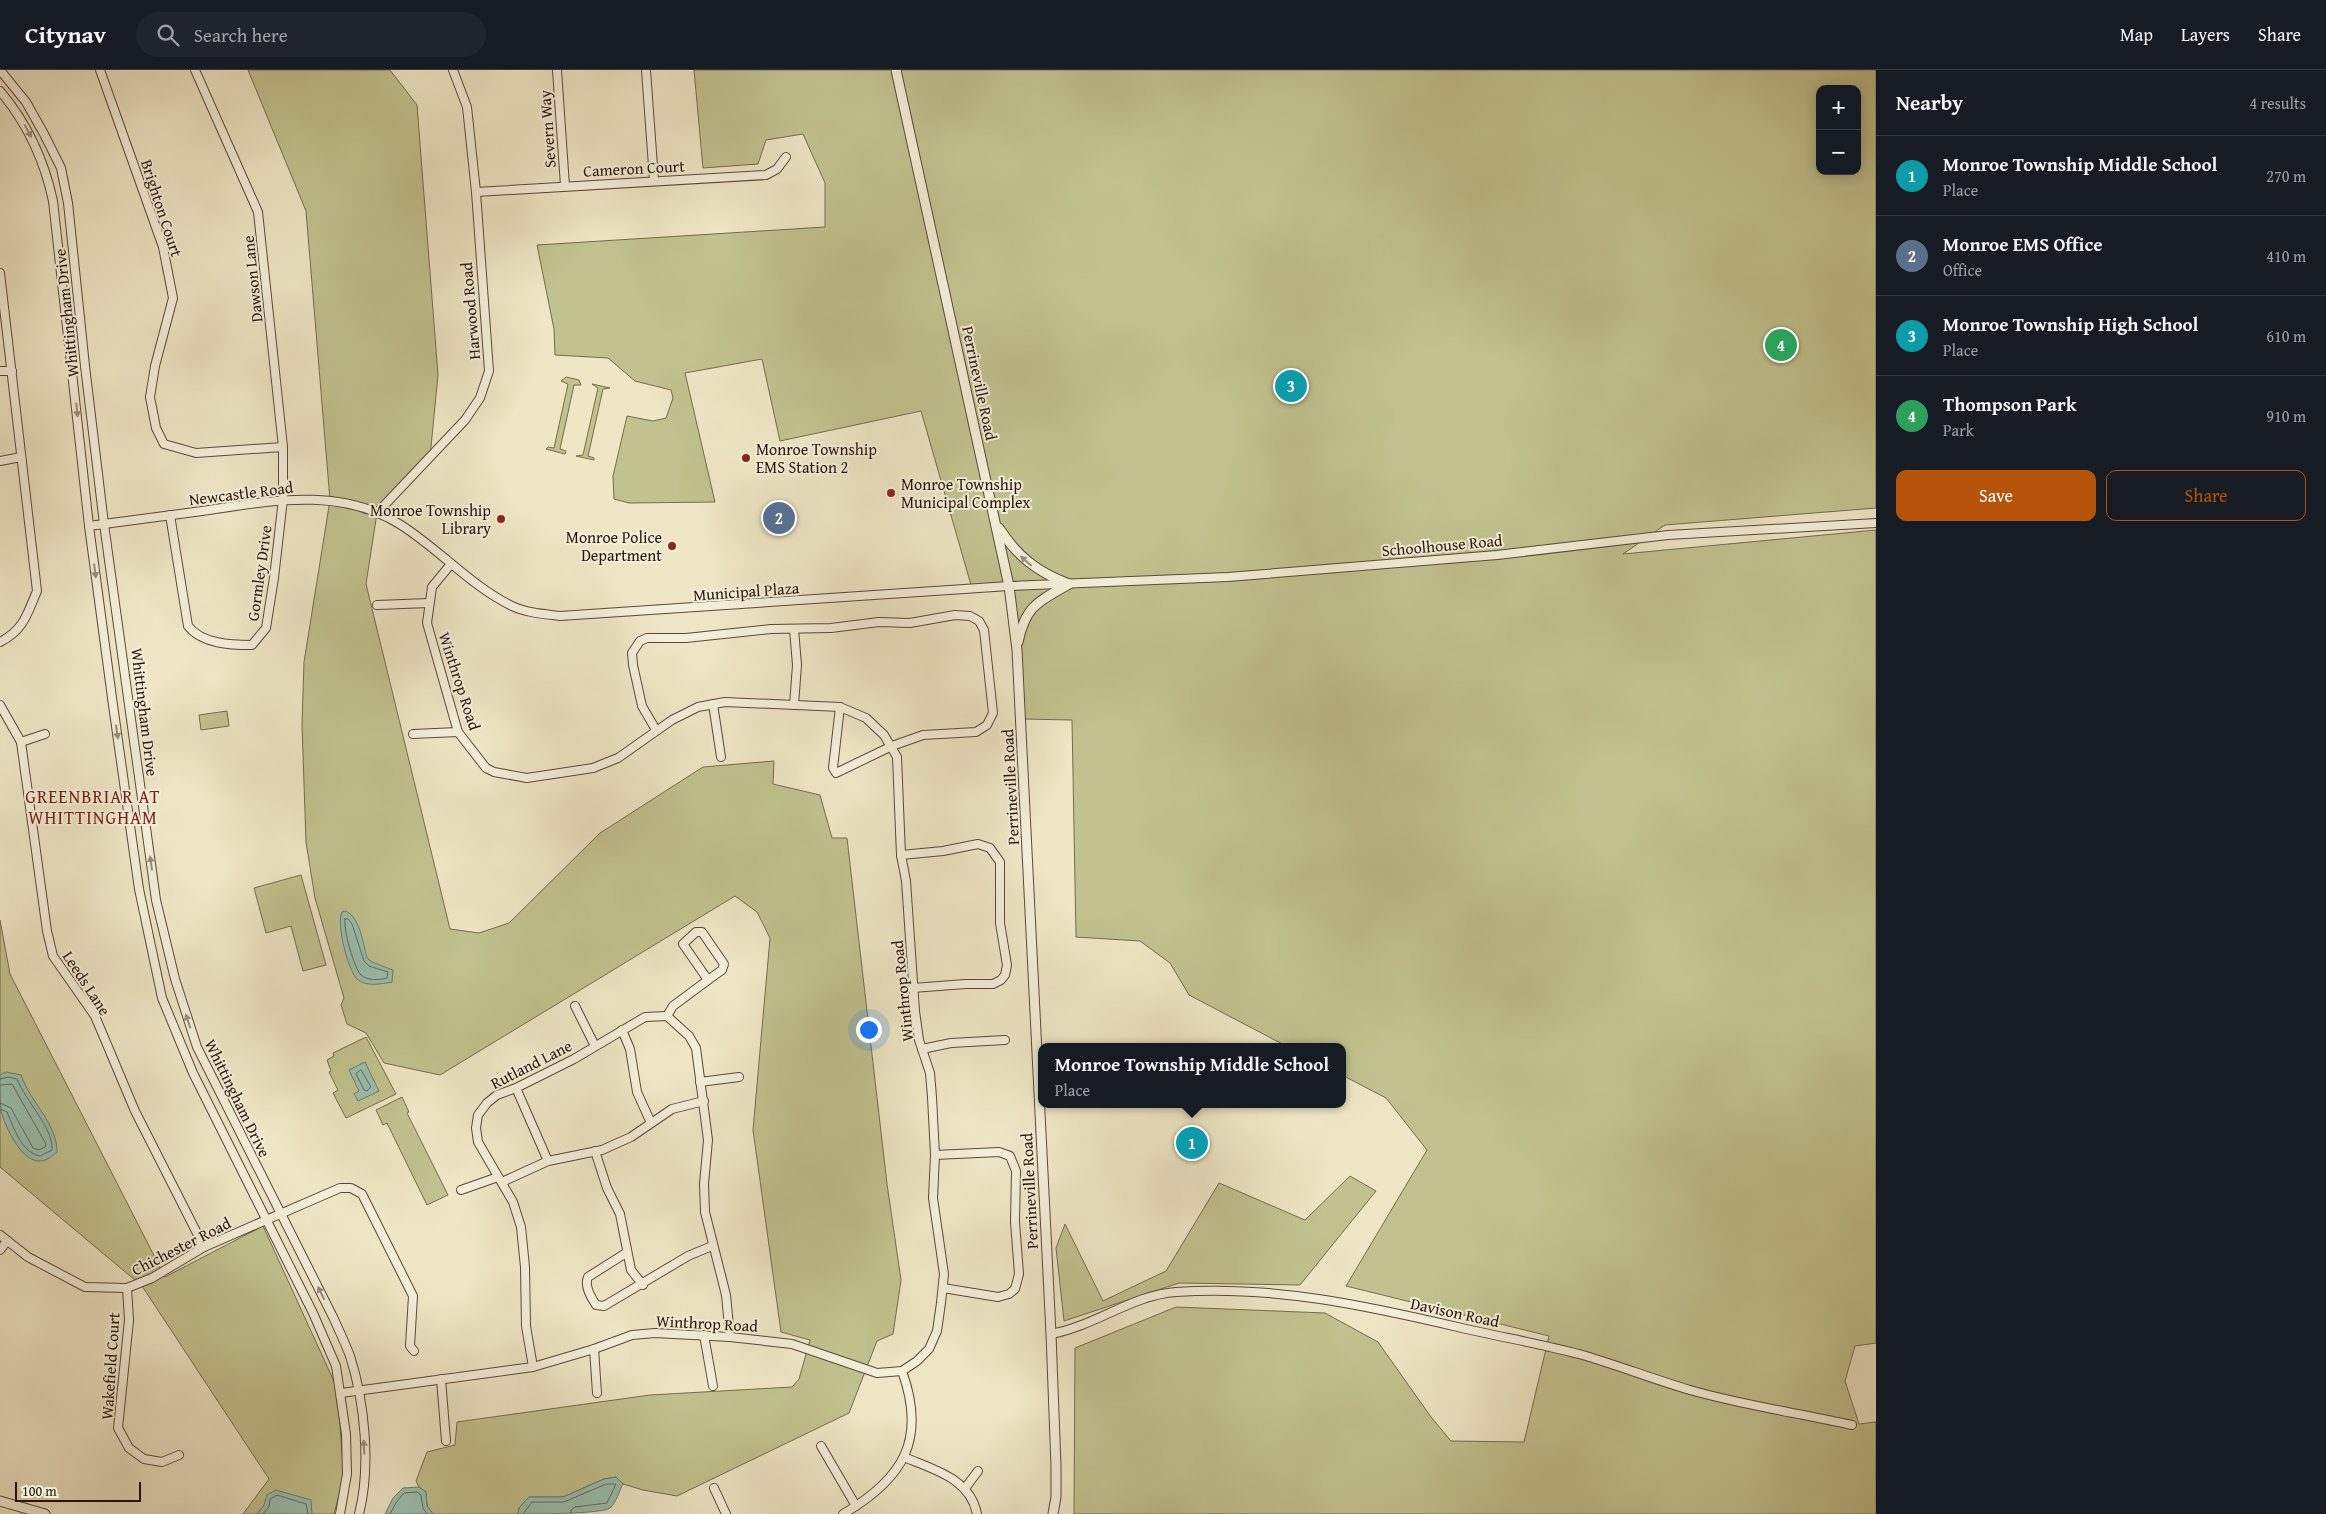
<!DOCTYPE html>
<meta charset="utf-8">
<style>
:root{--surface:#171b24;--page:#20242c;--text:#f1f3f6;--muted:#9ea1a6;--line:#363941;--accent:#b45309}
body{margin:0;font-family:"Gentium Book Plus",serif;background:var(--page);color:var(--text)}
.controls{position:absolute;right:15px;top:15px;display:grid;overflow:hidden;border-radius:10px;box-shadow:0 2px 12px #0003}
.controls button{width:45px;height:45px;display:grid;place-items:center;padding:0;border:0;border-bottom:1px solid var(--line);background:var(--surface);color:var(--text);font:25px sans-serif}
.scale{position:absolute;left:15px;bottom:12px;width:126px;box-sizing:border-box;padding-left:5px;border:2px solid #29150a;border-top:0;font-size:14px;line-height:18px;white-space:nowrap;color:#29150a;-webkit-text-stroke:4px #f4efd9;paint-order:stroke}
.you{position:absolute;left:868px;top:959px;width:18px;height:18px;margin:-12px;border:4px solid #fff;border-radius:50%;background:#1a73e8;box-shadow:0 0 0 8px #1a73e833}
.badge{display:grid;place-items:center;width:32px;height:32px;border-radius:50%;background:var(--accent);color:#fff;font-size:16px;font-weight:700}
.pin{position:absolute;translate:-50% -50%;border:2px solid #fff;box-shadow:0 1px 5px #0006}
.popup{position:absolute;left:1038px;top:973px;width:308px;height:65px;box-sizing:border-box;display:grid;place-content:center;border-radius:10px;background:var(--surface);filter:drop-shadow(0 1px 4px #0005);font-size:16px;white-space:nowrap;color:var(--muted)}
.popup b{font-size:19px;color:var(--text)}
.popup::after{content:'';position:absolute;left:50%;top:100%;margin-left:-10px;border:10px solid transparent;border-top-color:var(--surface)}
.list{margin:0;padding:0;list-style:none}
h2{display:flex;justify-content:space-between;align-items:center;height:65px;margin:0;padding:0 20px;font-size:21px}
h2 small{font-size:16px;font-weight:400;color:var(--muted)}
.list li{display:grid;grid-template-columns:32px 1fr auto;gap:15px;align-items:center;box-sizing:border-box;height:80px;padding:0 20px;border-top:1px solid var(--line)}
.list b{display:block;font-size:19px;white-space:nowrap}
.list p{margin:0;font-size:16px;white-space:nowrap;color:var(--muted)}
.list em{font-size:16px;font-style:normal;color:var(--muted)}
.actions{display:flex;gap:10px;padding:15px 20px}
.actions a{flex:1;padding:11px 0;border:1px solid var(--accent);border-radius:10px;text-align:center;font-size:18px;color:var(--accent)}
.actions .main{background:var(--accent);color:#fff}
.icon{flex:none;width:28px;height:28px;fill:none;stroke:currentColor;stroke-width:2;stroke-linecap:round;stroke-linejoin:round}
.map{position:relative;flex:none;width:1876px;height:1444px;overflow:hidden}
header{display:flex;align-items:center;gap:30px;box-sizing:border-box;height:70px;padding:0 25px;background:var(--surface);border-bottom:1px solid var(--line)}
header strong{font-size:24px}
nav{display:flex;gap:28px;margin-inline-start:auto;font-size:18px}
.search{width:350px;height:45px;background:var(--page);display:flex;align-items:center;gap:12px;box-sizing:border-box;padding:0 18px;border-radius:28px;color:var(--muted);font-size:19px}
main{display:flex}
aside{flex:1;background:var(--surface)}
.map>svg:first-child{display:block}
.green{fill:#c1c28f;stroke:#756c4c;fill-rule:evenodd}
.water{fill:#9ac0b0;stroke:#6d7c6e}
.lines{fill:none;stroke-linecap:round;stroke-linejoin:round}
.shore{stroke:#626a5d;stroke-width:1}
.minor-casing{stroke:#5a4939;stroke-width:10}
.tertiary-casing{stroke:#5a4939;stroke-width:11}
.minor{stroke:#f4efd9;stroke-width:8}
.tertiary{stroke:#f4efd9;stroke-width:9}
.oneway{fill:#998d7c}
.poi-dot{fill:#8f2418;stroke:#f4efd9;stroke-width:2}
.labels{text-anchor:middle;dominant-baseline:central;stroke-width:4;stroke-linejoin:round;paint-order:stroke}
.street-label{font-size:16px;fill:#29150a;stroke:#f4efd9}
.poi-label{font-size:16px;fill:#29150a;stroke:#f4efd9;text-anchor:start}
.neighbourhood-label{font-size:18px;letter-spacing:1px;fill:#7a1f14;stroke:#f4efd9}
</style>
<header>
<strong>Citynav</strong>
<div class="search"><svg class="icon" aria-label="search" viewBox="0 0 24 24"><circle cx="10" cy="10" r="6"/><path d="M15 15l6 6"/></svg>Search here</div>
<nav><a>Map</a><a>Layers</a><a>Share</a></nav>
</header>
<main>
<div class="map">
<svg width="1876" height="1444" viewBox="0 0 1876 1444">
<rect width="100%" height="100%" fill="#eee6c5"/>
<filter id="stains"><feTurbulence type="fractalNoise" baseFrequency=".004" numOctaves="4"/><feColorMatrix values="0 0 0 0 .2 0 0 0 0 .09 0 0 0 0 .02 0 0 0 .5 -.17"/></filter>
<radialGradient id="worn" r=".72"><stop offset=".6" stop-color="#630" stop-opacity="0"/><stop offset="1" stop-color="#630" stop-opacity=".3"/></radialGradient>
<g class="green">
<path d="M248 0H390L417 35 438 305 430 387 377 443 366 514 450 859 479 863 509 853 600 763 703 697 774 691 773 714 820 725 832 768H847L887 1114 901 1210 893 1264 877 1271 849 1343 677 1426 643 1420 623 1414 616 1407 604 1409 563 1427H529L519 1438 518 1444H433L427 1436 426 1422 419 1417 416 1411 427 1382 455 1375 457 1352 650 1325 792 1317 799 1309 810 1270 781 1262 753 1060 770 868 757 842 735 826 440 1005 384 993 366 963 347 954 341 935 344 928 315 828 306 772 302 655 304 592 330 430 306 141Z"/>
<path d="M694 0H1876V438L1665 455 1623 484 1876 460V1273L1855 1276 1845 1311 1859 1354 1876 1352V1444H1074L1075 1278 1176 1237 1325 1243 1378 1272 1431 1347 1451 1371 1524 1372 1549 1266 1346 1216 1427 1080 1386 1028 1342 1005V977H1288L1189 925 1170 893 1140 871 1076 867 1072 650 1023 649 1010 520 973 522 921 341 780 371 762 289 685 303 715 432 629 433 614 429 613 406 627 346 653 351 666 348 673 328 671 320 635 311 608 288 555 285 554 259 537 175 825 157V113L803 64 766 70 758 94 703 98ZM1820 19H1857V101H1820Z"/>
<path d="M566 307 579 310 581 315H574L560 379 566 381 565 384 546 379 548 377 554 378 568 314 561 311Z"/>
<path d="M592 314 610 318 603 319 588 386 594 388V390L576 386 583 385 598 318Z"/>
<path d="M227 641 229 656 201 660 199 645Z"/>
<path d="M301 805 326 895 303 901 291 856 266 863 254 818Z"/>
<path d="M0 850 10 904 165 1207 263 1156 337 1318 344 1407 334 1444H243L269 1409 142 1216 0 1097Z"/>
<path d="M366 967 396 1024 346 1048 333 1023 338 1020 329 1002 331 1001 327 990 334 986 333 983Z"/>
<path d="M402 1027 409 1042 407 1043 448 1125 427 1135 387 1053 383 1055 376 1040Z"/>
<path d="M1350 1106 1376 1121 1300 1215 1179 1213 1064 1251 1056 1178 1065 1154 1103 1231 1166 1201 1219 1113 1305 1150Z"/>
</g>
<g class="water">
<path d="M346 841C360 848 363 873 367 888L372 892 393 900 392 912C382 914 365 917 357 909 348 900 336 854 342 842Z"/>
<path d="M365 992 379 1021 358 1031 354 1024 359 1021 349 1000Z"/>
<path d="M6 1002 21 1005C30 1032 57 1053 57 1082 52 1086 47 1091 40 1091 21 1092 5 1056 1 1041 0 1030 0 1016 0 1005Z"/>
<path d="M616 1407 623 1414C619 1421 616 1433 610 1438 602 1444 532 1444 518 1444L519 1438 529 1427H563L604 1409Z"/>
<path d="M419 1417 426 1422 427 1436 433 1444H385L393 1428 403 1418Z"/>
<path d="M276 1420 311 1430 312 1444H257L264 1435 267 1425Z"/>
</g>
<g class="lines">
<g class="shore">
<path d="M345 849H348L352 854 364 891 369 896 388 902 387 908C380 910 367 911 361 905 354 898 343 859 345 849Z"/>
<path d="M361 1000 371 1017 367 1021 364 1020 356 1004Z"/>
<path d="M0 1009 8 1007 17 1009C25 1030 54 1059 52 1080L40 1086C21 1082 14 1058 7 1042L0 1039"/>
<path d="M0 1015 12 1014 46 1074 45 1077 39 1080 33 1078 11 1038 0 1033"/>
<path d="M263 1444 269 1437 270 1429 277 1425 306 1434 308 1444"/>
<path d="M390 1444 397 1431 404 1423 417 1422 421 1425 423 1438 427 1444"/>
<path d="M523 1444 532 1432H564L606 1414H616L607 1433 575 1437 571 1440V1444"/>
</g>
<defs>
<g id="minor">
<path d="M0 0 26 32 44 64 61 98 68 133 85 296 104 454 156 830 175 909 197 977 333 1247C339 1260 345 1273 350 1286 365 1333 371 1397 359 1444"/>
<path d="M100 0 163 177 173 228 155 296 150 327 156 358 164 374 196 383 283 377"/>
<path d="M557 0 565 116"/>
<path d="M646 0 654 110"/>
<path d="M0 21C28 54 44 89 53 131L89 456 113 635 139 819 162 928 193 1003 313 1243 336 1296 346 1364 347 1404 340 1444"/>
<path d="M476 122 766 105 777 99 786 87"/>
<path d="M0 203 37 521C27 544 24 560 0 572"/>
<path d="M0 301H12"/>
<path d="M0 391 21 387"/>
<path d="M377 443 465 350 480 328 489 301 476 122 467 37 453 0"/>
<path d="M170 445 188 556C202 574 231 575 252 575L266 558 274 508 283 429V377L258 142 195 0"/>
<path d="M89 456C127 451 165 446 202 441 270 431 340 416 401 455 440 480 471 516 512 536 527 543 544 544 560 546L1009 516 1228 507 1497 485 1668 465 1876 453"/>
<path d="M377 535 429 533"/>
<path d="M713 634 721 687"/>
<path d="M0 635 21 672 47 861 53 886 95 946 135 1041 204 1177"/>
<path d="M794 635 797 595 794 559"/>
<path d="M656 660 642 636 633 595 632 583 640 571 647 568H686L771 559 831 558 879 552 910 553 955 545 970 546 979 551 984 560 993 643 987 655 976 662 923 665 892 676 836 703 833 698 840 637"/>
<path d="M413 664 458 662"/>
<path d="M21 672 45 664"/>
<path d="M901 785 943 781 978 774 990 778 1000 792V853L1007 895 1005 905 1001 910 993 914H965L913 918"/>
<path d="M696 862H702L724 894 722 900 708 910 683 874Z"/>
<path d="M575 936 595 976"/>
<path d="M667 946 673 936 708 910"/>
<path d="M622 960 630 979 637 1022 651 1053"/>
<path d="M922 979 951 973 1005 970"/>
<path d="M700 1012 739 1007"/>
<path d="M516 1018 548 1091"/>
<path d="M595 1081 607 1118 620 1144 631 1200 643 1215"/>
<path d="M935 1085 999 1082 1010 1086 1016 1101 1015 1152 1019 1204 1015 1219 1009 1224 998 1227 943 1218"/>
<path d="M502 1112 548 1091 602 1080 631 1067 672 1039 704 1031"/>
<path d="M461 1120 498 1107"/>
<path d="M0 1165 28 1187 85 1217 127 1218 152 1208 204 1177 340 1118H351L362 1124 413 1226 410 1276 414 1281"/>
<path d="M0 1180 7 1171"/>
<path d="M626 1183 588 1207C584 1216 591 1227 596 1235L604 1236 688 1186 712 1176"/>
<path d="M127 1218 129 1250 118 1358 129 1378 144 1389 162 1392 179 1385"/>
<path d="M1051 1264C1095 1256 1132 1225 1176 1222 1273 1215 1368 1236 1462 1258 1501 1267 1541 1274 1579 1284 1617 1295 1653 1309 1690 1320 1742 1335 1798 1343 1852 1355"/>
<path d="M704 1265 713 1316"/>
<path d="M594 1279 597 1323"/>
<path d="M533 1297 526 1256 525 1197 521 1157 513 1132 478 1072 476 1058 478 1045 487 1033 497 1025 516 1018 574 989 645 947 667 946 689 966 696 978 708 1070 704 1114 705 1142 726 1225 730 1267"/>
<path d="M441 1309 446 1371"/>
<path d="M341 1323 533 1297 594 1279 632 1265 655 1263 730 1267 792 1274 877 1303 902 1301 917 1291 929 1279 937 1261 941 1233 944 1204 933 1128 935 1085 932 1027 930 1003 919 970 915 941 906 811 901 785 897 687 884 665 866 648 840 637 725 632 698 637 672 650 618 688 593 698 527 708 494 702 486 698 458 662 427 553 432 517 451 494"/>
<path d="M821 1376 856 1436"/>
<path d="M904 1387C934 1400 970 1408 977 1444"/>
<path d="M966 1417 978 1401"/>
<path d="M714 1418 726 1444"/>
<path d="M843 1444C903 1409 927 1370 902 1301"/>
</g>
<g id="tertiary">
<path d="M896 0 1009 516 1017 580 1051 1264 1056 1396V1427L1053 1444"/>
<path d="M999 458C1017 486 1037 502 1069 514"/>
<path d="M1018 572C1026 535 1038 532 1069 514"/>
<path d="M0 1431 45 1444"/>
</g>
</defs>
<use href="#minor" class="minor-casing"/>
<use href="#tertiary" class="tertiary-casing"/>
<use href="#minor" class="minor"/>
<use href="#tertiary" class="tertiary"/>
</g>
<defs><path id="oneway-solid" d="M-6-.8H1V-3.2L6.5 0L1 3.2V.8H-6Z" transform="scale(1.25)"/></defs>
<g class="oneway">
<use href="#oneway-solid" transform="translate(28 61) rotate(62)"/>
<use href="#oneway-solid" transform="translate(77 340) rotate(84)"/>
<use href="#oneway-solid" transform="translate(1026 491) rotate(-139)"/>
<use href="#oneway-solid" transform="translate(95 501) rotate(83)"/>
<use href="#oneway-solid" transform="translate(117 662) rotate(82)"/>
<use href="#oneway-solid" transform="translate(151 793) rotate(-98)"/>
<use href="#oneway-solid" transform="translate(188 951) rotate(-109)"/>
<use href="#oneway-solid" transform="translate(321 1223) rotate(-117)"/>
<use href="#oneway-solid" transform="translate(364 1377) rotate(-92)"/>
</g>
<g class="poi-dot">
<circle cx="746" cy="388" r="5"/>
<circle cx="891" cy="423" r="5"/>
<circle cx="501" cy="449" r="5"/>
<circle cx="672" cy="476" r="5"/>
</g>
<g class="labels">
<g class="street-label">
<text transform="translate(547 59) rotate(-94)">Severn Way</text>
<text transform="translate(634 98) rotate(-3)">Cameron Court</text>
<text transform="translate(162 138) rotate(72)">Brighton Court</text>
<text transform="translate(252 209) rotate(-96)">Dawson Lane</text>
<text transform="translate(470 241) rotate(-95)">Harwood Road</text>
<text transform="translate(66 243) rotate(-96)">Whittingham Drive</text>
<text transform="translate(980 313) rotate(78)">Perrineville Road</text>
<text transform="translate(241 423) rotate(-7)">Newcastle Road</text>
<text transform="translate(1442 475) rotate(-5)">Schoolhouse Road</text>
<text transform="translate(259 503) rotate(-82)">Gormley Drive</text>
<text transform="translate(746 521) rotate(-4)">Municipal Plaza</text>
<text transform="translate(460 611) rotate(72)">Winthrop Road</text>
<text transform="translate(145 642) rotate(83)">Whittingham Drive</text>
<text transform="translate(1010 717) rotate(-93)">Perrineville Road</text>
<text transform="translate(87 913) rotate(57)">Leeds Lane</text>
<text transform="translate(902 921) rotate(-96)">Winthrop Road</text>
<text transform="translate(531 994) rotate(-27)">Rutland Lane</text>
<text transform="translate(238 1028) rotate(64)">Whittingham Drive</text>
<text transform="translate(1029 1121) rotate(-93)">Perrineville Road</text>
<text transform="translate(181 1176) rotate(-27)">Chichester Road</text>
<text transform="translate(1455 1242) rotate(12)">Davison Road</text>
<text transform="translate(707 1253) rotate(3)">Winthrop Road</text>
<text transform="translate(110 1296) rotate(-86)">Wakefield Court</text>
</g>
<g class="poi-label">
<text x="756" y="379">Monroe Township<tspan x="756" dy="18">EMS Station 2</tspan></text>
<text x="901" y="414">Monroe Township<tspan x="901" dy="18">Municipal Complex</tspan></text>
<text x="491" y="440" text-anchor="end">Monroe Township<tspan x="491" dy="18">Library</tspan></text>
<text x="662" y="467" text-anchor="end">Monroe Police<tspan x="662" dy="18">Department</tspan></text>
</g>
<g class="neighbourhood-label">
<text x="93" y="726">GREENBRIAR AT<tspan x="93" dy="21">WHITTINGHAM</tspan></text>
</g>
</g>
<rect width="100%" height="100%" filter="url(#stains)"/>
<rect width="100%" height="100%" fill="url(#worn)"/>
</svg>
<div class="controls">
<button>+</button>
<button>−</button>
</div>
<div class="scale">100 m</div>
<div class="you"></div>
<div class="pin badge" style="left:1192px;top:1073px;background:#0f9aa8">1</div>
<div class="popup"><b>Monroe Township Middle School</b>Place</div>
<div class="pin badge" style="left:779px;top:448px;background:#5c6f8a">2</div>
<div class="pin badge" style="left:1291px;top:316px;background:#0f9aa8">3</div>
<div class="pin badge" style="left:1781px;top:275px;background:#2e9e5b">4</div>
</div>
<aside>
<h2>Nearby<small>4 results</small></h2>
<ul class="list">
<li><span class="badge" style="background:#0f9aa8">1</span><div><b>Monroe Township Middle School</b><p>Place</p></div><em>270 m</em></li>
<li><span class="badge" style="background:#5c6f8a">2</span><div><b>Monroe EMS Office</b><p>Office</p></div><em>410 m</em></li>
<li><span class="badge" style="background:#0f9aa8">3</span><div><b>Monroe Township High School</b><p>Place</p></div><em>610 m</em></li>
<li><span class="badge" style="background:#2e9e5b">4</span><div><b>Thompson Park</b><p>Park</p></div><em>910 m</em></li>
</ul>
<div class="actions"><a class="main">Save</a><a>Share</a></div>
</aside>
</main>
